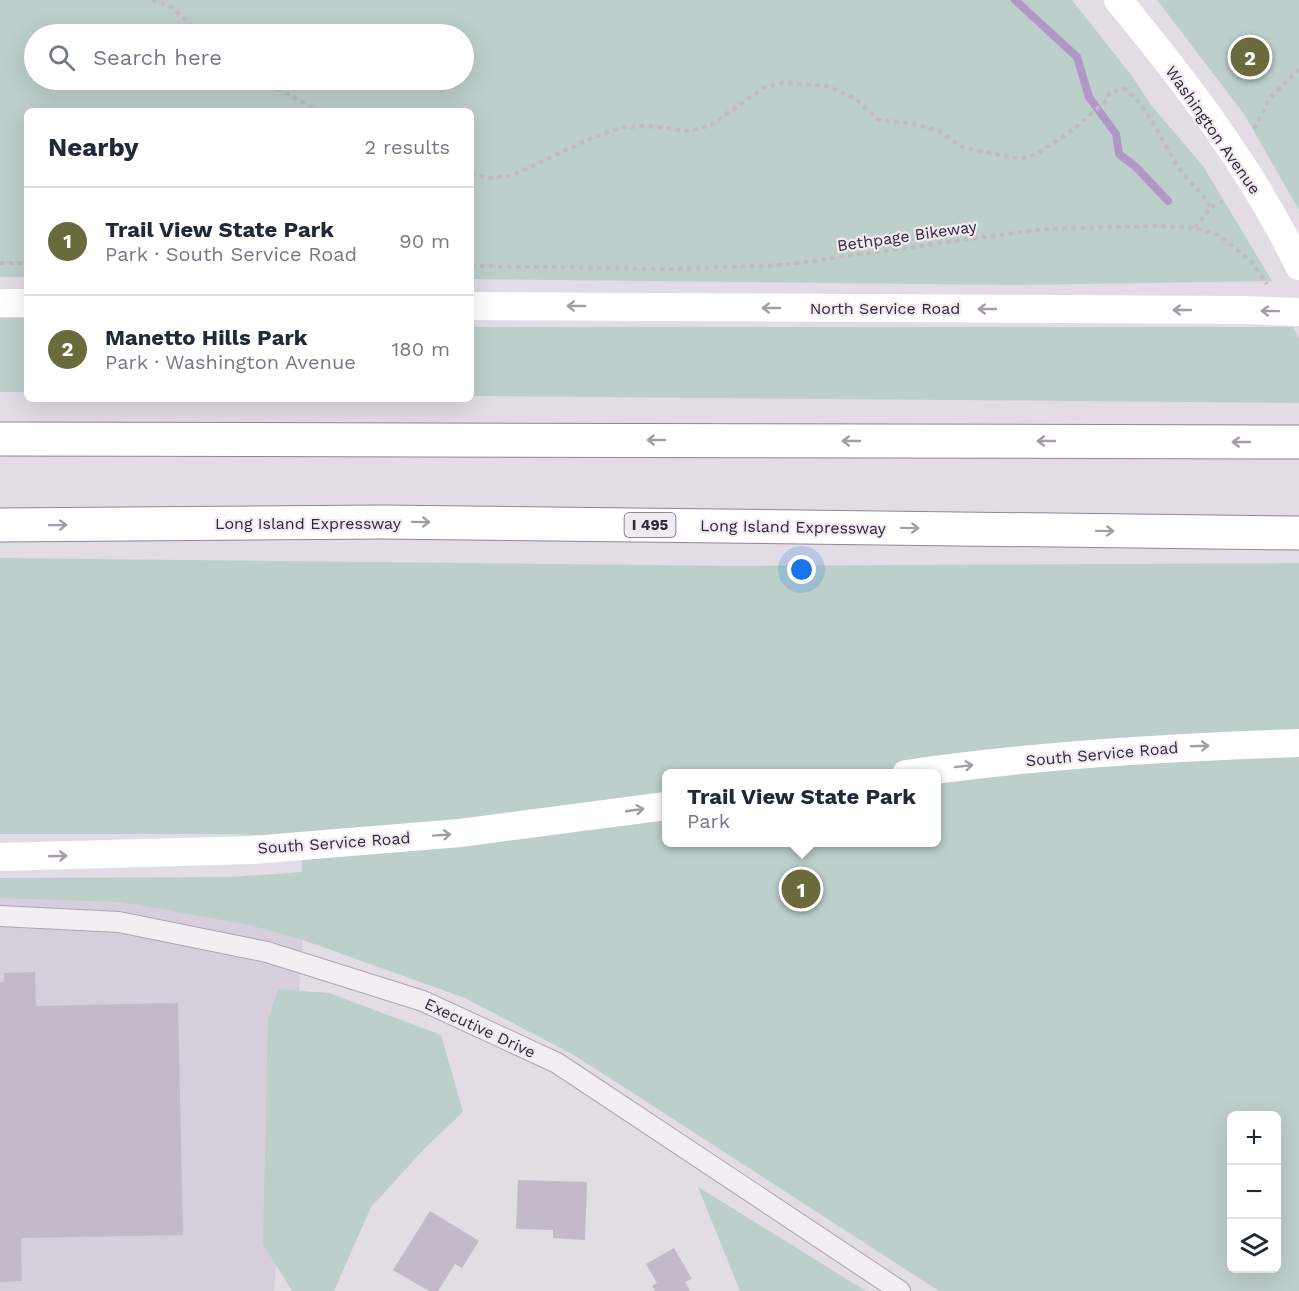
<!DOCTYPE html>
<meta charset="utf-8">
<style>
:root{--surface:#fff;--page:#f6f6f7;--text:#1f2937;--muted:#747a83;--line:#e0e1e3;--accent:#6b6a3c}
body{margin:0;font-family:"Work Sans",sans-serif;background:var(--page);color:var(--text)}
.controls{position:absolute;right:18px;bottom:18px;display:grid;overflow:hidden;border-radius:9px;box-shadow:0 6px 24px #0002}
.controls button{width:54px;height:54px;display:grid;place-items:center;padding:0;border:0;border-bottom:2px solid var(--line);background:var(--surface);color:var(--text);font:30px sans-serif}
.you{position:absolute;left:802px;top:570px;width:21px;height:21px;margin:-15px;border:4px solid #fff;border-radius:50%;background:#1a73e8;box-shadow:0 0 0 9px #1a73e833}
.badge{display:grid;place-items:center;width:39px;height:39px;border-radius:50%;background:var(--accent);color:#fff;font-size:20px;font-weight:700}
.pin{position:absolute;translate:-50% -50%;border:3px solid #fff;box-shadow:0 2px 6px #0006}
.popup{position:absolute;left:662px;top:769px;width:279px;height:78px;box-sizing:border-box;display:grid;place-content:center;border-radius:9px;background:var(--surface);filter:drop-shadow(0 2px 4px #0005);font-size:20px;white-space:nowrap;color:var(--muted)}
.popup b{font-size:22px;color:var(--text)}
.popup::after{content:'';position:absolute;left:50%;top:100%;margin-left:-12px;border:12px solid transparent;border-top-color:var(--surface)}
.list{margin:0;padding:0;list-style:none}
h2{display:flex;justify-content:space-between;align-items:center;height:78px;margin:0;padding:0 24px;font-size:26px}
h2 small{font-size:20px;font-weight:400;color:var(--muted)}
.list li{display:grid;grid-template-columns:39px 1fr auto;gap:18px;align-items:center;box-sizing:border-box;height:108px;padding:0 24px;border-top:2px solid var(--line)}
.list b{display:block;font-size:22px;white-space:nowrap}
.list p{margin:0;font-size:20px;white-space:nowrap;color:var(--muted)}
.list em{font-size:20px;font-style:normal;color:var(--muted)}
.icon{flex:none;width:33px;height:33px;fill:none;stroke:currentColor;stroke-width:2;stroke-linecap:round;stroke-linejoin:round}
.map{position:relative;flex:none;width:1299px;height:1291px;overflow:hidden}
.search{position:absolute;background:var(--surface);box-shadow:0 6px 24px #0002;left:24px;top:24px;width:450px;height:66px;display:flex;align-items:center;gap:15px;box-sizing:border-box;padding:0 21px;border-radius:33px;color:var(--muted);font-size:22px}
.panel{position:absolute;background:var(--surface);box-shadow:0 6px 24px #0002;left:24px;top:108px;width:450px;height:294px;border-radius:9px}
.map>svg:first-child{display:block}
.built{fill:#d6ceda}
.green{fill:#bdcfcb;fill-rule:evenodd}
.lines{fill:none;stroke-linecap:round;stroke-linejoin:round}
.stream{stroke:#b097c5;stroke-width:8}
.building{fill:#c3b9c8}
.street-casing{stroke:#aea5b2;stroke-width:22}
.highway-casing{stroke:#93849b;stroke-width:35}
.path{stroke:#c1bac4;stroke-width:4;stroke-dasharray:4.5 4.5;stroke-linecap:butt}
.street{stroke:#f2eef4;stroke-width:20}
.secondary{stroke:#fff;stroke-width:28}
.highway{stroke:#fff;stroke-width:33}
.secondary-bridge{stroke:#fff;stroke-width:28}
.oneway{stroke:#a49da7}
.labels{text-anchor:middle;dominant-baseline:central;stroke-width:4.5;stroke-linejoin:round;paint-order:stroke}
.shield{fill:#f0ebf3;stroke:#6c6172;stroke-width:1.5}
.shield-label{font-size:15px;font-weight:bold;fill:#34263b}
.street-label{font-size:16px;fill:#34263b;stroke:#f0ebf3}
</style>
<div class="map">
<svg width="1299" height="1291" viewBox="0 0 1299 1291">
<rect width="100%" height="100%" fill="#e2dce5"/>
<path class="built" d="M0 884 300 895 303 941 274 1291H0Z"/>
<g class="green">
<path d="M0 0H1072L1132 76 1151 105 1203 166 1272 281 1016 285 471 279V111H27V277H0ZM34 34H464V80H34Z"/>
<path d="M1157 0H1299V210L1244 114Z"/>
<rect x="0" y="318" width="27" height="74"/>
<path d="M471 327H1293L1299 339V403L471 396Z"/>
<path d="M0 558 735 566 1299 563V1291H939L574 1055 465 998 303 940 250 925 121 902 0 898V878L231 877 302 872 301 837 233 834H0ZM666 774H936V842H666ZM1232 1116H1276V1268H1232Z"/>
<path d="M278 989 329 993 441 1035 463 1112 425 1148 371 1207 334 1291H292L263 1244 268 1020Z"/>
<path d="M698 1187 866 1291H740Z"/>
</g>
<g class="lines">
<path class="stream" d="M1015 0 1077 57 1089 97 1116 134 1119 154 1136 167 1168 201"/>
</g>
<g class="building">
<path d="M35 972 36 1006 178 1003 183 1235 21 1238 22 1281 0 1282V982H4V973Z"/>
<path d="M518 1180 587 1182 585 1240 553 1238V1230L516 1229Z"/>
<path d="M430 1211 479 1241 462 1268 455 1264 438 1291H429L393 1270Z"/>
<path d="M674 1248 692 1279 685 1282 690 1291H655L652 1286 657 1283 646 1264Z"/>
</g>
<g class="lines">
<defs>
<path id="street" d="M0 916 119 922 267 952 423 1001 557 1063 900 1291"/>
<g id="highway">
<path d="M0 439 1299 442"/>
<path d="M0 525 382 522 1299 533"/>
</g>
</defs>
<use href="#street" class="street-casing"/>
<use href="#highway" class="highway-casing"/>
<g class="path">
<path d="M152 0 172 7 200 34"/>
<path d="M261 80 320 111"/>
<path d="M1254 129 1269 99 1299 69"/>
<path d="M471 173 486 178 511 176 596 136 624 127 646 126 690 131 711 125 763 88 783 83 827 86 854 98 879 120 914 124 939 131 962 147 1020 159 1037 154 1074 129 1108 99 1109 93 1125 89C1149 107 1163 145 1181 171 1190 183 1203 193 1211 207"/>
<path d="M1195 228 1211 207 1222 201"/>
<path d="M0 263H27"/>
<path d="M471 266 672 269 783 265 1043 229 1155 226 1195 228 1219 235 1252 262 1267 284"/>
</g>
<use href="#street" class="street"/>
<g class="secondary">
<path d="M1118 0C1185 81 1253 170 1299 266"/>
<path d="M0 303H27"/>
<path d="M471 306 1240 310"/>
<path d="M906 774C1036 755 1168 747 1299 743"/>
<path d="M0 857 252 850 460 833 666 806"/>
</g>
<use href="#highway" class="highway"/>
<path class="secondary-bridge" d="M1240 310 1299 312"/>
</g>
<defs><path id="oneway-shaft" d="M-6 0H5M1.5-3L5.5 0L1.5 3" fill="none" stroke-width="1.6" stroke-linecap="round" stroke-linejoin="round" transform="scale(1.5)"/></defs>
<g class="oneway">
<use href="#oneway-shaft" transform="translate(576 306) rotate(-180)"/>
<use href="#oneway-shaft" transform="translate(771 308) rotate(-180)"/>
<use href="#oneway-shaft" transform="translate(987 309) rotate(-180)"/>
<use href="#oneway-shaft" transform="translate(1182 310) rotate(-180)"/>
<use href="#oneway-shaft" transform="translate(1270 311) rotate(-179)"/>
<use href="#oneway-shaft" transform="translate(656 440) rotate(-180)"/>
<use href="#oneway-shaft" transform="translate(851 441) rotate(-180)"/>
<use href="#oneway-shaft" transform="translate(1046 441) rotate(-180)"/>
<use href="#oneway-shaft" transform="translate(1241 442) rotate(-180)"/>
<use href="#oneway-shaft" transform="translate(421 522) rotate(1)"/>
<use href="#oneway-shaft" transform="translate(58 525) rotate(-1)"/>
<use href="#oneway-shaft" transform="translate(910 528) rotate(1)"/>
<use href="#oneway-shaft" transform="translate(1105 531) rotate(1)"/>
<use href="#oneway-shaft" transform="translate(1200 746) rotate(-2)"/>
<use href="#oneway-shaft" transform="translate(964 766) rotate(-7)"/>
<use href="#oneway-shaft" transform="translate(635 810) rotate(-8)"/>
<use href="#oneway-shaft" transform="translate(442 835) rotate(-4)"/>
<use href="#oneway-shaft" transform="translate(58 856) rotate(-2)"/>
</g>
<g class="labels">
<rect class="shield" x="624.5" y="513" width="51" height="24" rx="4.5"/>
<g class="shield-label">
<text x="650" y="525">I 495</text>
</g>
<g class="street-label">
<text transform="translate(1213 130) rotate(55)">Washington Avenue</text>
<text transform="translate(907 236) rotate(-8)">Bethpage Bikeway</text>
<text x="885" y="308">North Service Road</text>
<text x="308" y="523">Long Island Expressway</text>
<text transform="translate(793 527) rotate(1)">Long Island Expressway</text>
<text transform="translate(1102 754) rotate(-5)">South Service Road</text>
<text transform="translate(334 843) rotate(-4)">South Service Road</text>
<text transform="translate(480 1028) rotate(25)">Executive Drive</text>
</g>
</g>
</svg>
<div class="controls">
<button>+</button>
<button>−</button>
<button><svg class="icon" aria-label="layers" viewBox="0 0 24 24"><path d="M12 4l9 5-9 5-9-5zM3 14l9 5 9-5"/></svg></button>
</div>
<div class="you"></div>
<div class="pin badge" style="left:801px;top:889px">1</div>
<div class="popup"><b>Trail View State Park</b>Park</div>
<div class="pin badge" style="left:1250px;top:57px">2</div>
<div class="search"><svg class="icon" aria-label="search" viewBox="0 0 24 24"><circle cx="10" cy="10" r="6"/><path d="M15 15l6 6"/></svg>Search here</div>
<section class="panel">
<h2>Nearby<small>2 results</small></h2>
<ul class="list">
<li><span class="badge">1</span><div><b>Trail View State Park</b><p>Park · South Service Road</p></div><em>90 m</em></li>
<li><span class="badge">2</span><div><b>Manetto Hills Park</b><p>Park · Washington Avenue</p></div><em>180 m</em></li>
</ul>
</section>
</div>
